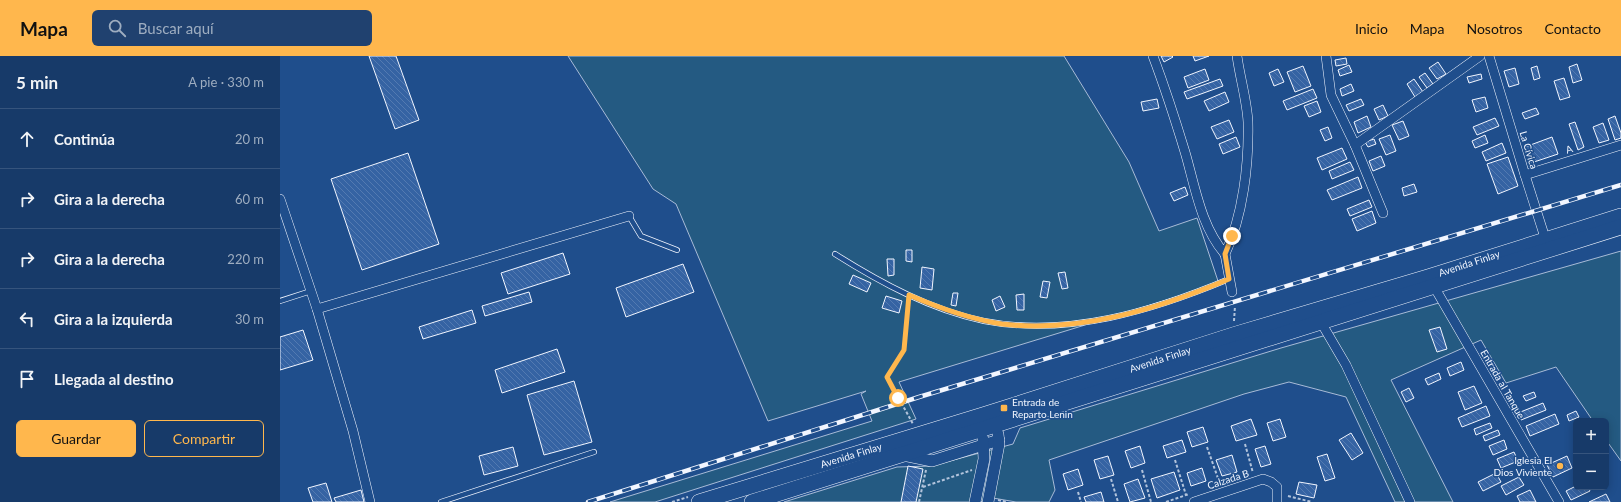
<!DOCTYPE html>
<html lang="es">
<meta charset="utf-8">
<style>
:root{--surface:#173a69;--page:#20416f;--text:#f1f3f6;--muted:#9eadc0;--line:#36547d;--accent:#ffb74d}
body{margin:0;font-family:Lato,sans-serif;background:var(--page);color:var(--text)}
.controls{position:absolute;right:12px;bottom:12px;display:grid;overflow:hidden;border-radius:6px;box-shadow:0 2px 10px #0003}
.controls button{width:36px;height:36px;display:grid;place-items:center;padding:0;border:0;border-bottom:1px solid var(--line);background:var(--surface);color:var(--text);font:20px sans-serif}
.stop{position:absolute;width:12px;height:12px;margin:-9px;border:3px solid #ffb74d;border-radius:50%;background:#fff}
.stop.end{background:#ffb74d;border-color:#fff;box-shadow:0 1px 4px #0008}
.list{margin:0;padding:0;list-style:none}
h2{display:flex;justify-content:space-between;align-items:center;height:52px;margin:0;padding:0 16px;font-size:17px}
h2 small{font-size:13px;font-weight:400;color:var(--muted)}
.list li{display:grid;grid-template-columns:26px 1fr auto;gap:12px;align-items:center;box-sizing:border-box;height:60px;padding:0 16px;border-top:1px solid var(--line)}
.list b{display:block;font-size:15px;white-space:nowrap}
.list em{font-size:13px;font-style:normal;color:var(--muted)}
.actions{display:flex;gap:8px;padding:12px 16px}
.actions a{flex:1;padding:9px 0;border:1px solid var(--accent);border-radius:6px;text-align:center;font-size:14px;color:var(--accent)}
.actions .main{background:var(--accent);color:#111}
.icon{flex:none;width:22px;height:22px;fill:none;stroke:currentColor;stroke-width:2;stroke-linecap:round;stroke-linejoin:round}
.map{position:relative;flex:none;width:1341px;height:446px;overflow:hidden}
header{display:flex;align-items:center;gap:24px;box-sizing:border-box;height:56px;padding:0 20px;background:var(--accent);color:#111}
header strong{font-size:19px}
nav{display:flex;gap:22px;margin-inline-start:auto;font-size:14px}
.search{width:280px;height:36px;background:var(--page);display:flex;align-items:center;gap:10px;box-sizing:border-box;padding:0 14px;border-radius:6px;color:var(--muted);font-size:15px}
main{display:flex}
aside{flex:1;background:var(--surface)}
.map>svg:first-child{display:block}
.grass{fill:#245a82;stroke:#a8bbd7}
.building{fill:url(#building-back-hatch);stroke:#f2f6ff}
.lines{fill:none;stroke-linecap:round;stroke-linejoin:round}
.service-casing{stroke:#f2f6ff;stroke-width:6}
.minor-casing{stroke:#f2f6ff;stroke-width:10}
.tertiary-casing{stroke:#f2f6ff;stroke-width:12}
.trunk-casing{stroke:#f2f6ff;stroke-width:16}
.path{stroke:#b3c4dc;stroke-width:2;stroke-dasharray:3 2;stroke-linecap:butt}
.service{stroke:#1f4e8c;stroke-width:4.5}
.minor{stroke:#1f4e8c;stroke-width:9}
.tertiary{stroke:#1f4e8c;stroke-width:11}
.trunk{stroke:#1f4e8c;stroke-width:15}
.rail-casing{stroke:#f2f6ff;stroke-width:4.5}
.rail{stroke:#1f4e8c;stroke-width:3;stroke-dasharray:9;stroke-linecap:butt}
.route{stroke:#ffb74d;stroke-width:5}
.poi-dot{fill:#ffb74d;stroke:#1f4e8c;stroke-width:1.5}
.labels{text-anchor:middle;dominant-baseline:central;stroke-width:3;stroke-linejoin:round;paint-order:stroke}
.street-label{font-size:10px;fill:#f2f6ff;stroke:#1f4e8c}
.poi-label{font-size:10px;fill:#f2f6ff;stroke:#1f4e8c;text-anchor:start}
</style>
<header>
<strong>Mapa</strong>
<div class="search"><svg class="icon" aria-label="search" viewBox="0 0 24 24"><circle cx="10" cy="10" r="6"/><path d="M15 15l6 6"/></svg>Buscar aquí</div>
<nav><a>Inicio</a><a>Mapa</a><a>Nosotros</a><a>Contacto</a></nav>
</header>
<main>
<aside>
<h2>5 min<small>A pie · 330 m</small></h2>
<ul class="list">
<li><svg class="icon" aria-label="ahead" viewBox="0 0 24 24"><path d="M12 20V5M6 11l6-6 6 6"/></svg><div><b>Continúa</b></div><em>20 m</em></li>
<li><svg class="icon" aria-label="right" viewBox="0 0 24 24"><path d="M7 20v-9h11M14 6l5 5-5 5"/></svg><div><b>Gira a la derecha</b></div><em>60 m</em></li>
<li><svg class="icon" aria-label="right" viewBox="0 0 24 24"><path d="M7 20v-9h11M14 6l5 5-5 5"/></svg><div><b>Gira a la derecha</b></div><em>220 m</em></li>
<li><svg class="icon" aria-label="left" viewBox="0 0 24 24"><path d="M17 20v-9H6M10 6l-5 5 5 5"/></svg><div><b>Gira a la izquierda</b></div><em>30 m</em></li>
<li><svg class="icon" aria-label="arrive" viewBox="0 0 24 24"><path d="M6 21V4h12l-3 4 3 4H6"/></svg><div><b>Llegada al destino</b></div></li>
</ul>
<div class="actions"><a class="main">Guardar</a><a>Compartir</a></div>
</aside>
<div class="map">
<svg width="1341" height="446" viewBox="0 0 1341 446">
<defs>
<pattern id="building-back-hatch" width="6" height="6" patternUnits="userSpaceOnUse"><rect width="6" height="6" fill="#3563a3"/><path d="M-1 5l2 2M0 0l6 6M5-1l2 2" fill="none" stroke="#537ab1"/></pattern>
</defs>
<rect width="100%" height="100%" fill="#1f4e8c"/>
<g class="grass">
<path d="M288 0H784L849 106 879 175 917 162 939 228 619 326 636 363 375 446H330L592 365 581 338 586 335 488 365 396 148 373 133Z"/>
<path d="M1341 195V405L1326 384V365H1313L1276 311 1226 327 1201 284 1111 324 1173 446H1115L1066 341 1009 326 964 338 769 404 775 434 769 446H736L713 442 700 446H504L617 411 651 410 733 388 740 372 1001 292Z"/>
</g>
<g class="building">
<path d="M89 0H116L139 64 115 73Z"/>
<path d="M881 0H892L893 1 884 6Z"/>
<path d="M913 0H929L915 5Z"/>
<path d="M1066 2 1067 8 1056 10 1055 4Z"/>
<path d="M1158 6 1166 18 1157 23 1149 12Z"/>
<path d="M1297 8 1302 24 1293 27 1289 11Z"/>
<path d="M1069 9 1072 16 1060 20 1058 14Z"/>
<path d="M1023 10 1031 30 1015 36 1007 16Z"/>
<path d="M1257 10 1260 22 1254 24 1251 12Z"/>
<path d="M1235 12 1239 28 1229 31 1224 15Z"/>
<path d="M925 13 929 24 908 32 904 21Z"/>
<path d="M998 13 1004 26 994 30 989 17Z"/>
<path d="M1145 17 1153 28 1147 32 1139 21Z"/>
<path d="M1201 18 1202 23 1189 27 1187 21Z"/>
<path d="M1284 22 1290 41 1280 44 1274 25Z"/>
<path d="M940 23 943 30 907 43 904 36Z"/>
<path d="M1134 23 1143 36 1135 41 1127 28Z"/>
<path d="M1071 28 1074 35 1062 40 1060 33Z"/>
<path d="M1033 33 1037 42 1007 54 1003 45Z"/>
<path d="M945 36 949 46 929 55 924 45Z"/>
<path d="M1205 41 1208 52 1196 56 1192 44Z"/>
<path d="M877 43 879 52 863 55 861 46Z"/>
<path d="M1081 43 1084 49 1069 55 1066 49Z"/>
<path d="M1037 45 1041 56 1029 61 1024 50Z"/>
<path d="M1103 49 1108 60 1099 64 1094 53Z"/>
<path d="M1256 52 1259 58 1245 63 1242 57Z"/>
<path d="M1087 60 1091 71 1078 77 1074 66Z"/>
<path d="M1335 60 1341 77V82L1335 84 1328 63Z"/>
<path d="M1215 62 1219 70 1197 79 1193 71Z"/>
<path d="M949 64 954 76 937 83 931 71Z"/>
<path d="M1123 65 1129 80 1119 84 1112 69Z"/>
<path d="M1295 66 1304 91 1298 94 1289 68Z"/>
<path d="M1323 67 1329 84 1319 87 1313 71Z"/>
<path d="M1048 71 1052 82 1045 85 1040 74Z"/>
<path d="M1110 79 1116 95 1106 99 1099 83Z"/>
<path d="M1205 79 1208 87 1195 92 1192 85Z"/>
<path d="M956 81 960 91 943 98 939 88Z"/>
<path d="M1272 81 1278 98 1251 107 1245 91Z"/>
<path d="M1094 83 1096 88 1088 91 1085 86Z"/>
<path d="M1222 87 1226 97 1206 105 1202 96Z"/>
<path d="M1062 92 1067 103 1042 114 1037 102Z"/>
<path d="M128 97 159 188 82 214 51 123Z"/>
<path d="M1101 100 1105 110 1093 115 1089 105Z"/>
<path d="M1228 101 1238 130 1218 138 1207 108Z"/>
<path d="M1070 106 1074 114 1052 123 1049 115Z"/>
<path d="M1078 121 1082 132 1052 144 1047 134Z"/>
<path d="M1134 128 1137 136 1124 140 1122 132Z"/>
<path d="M905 131 908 139 894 145 890 137Z"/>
<path d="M1089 144 1092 151 1070 160 1067 153Z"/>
<path d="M1092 155 1096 167 1077 175 1072 163Z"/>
<path d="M626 194H632V206L626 205Z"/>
<path d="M283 197 290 218 228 238 221 217Z"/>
<path d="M607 203H614V219L608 220Z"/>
<path d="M403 208 414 236 346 261 336 232Z"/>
<path d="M642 211 654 213 652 234 640 232Z"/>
<path d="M785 216 788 232 782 233 778 217Z"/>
<path d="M573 219 591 227 587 236 569 228Z"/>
<path d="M763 225 770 226 767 242 760 241Z"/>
<path d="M249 236 252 246 205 260 202 250Z"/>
<path d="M673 237H678L676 250 671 249Z"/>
<path d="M744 238V254H737L736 239Z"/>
<path d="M606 240 622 245 619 257 602 252Z"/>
<path d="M720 240 725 251 716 255 712 244Z"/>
<path d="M192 254 196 267 143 283 139 271Z"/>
<path d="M1160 271 1167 293 1157 296 1149 274Z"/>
<path d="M23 274 33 304 0 314V281Z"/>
<path d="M277 293 285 316 222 337 215 314Z"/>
<path d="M1181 306 1184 314 1170 320 1167 312Z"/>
<path d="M1159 317 1161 323 1148 329 1145 323Z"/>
<path d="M294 325 312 386 264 399 247 339Z"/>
<path d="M1194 330 1202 347 1185 354 1178 336Z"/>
<path d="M1129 332 1134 342 1126 346 1121 336Z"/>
<path d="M1254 336 1256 341 1246 345 1243 340Z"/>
<path d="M1263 347 1266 354 1241 364 1238 357Z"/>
<path d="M1206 350 1210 360 1182 371 1178 362Z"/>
<path d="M1296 355 1299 361 1289 365 1287 359Z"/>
<path d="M1275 358 1279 368 1250 380 1246 370Z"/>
<path d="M971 363 977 379 956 385 951 370Z"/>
<path d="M1000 363 1006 381 993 385 987 367Z"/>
<path d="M1210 367 1212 372 1196 379 1194 373Z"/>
<path d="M923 371 928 386 912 391 907 376Z"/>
<path d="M1218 374 1220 379 1205 385 1203 380Z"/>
<path d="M1071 377 1083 397 1072 404 1059 384Z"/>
<path d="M902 384 906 396 887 402 883 390Z"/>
<path d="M1224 384 1227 393 1213 399 1209 390Z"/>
<path d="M860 390 865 407 851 412 845 395Z"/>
<path d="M985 390 991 408 981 411 975 393Z"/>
<path d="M233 391 238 410 204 419 199 400Z"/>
<path d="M1234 396 1238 405 1221 412 1217 403Z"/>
<path d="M1047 398 1055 422 1045 425 1037 401Z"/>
<path d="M952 399 957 416 942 420 936 404Z"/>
<path d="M828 400 834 419 820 423 814 404Z"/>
<path d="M1287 400 1292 412 1273 421 1267 409Z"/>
<path d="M628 410 643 413 636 446H621Z"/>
<path d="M922 412 926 425 911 430 907 417Z"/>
<path d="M798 413 803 429 788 434 783 418Z"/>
<path d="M894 416 900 434 877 442 871 423Z"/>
<path d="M1216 417 1221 426 1203 435 1198 426Z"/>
<path d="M1239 421 1244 429 1226 439 1221 430Z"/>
<path d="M858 423 865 442 850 446 844 428Z"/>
<path d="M1019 426 1037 429 1034 442 1016 438Z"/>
<path d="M46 427 52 446H33L28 432Z"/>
<path d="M1296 430 1308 431 1310 435 1291 444 1286 435Z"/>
<path d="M81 434 84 446H56L54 442Z"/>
<path d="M1250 434 1256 446H1240L1237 440Z"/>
<path d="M821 436 824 446H806L804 441Z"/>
<path d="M1326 438 1330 446H1309Z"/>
</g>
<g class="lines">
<defs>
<g id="service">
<path d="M349 160 361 180 397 194"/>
<path d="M555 198C601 227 651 254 704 265 788 281 872 255 949 223"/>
<path d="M0 245 31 235"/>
<path d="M161 446 314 396"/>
</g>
<g id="minor">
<path d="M873 0C885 32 895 63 905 96 915 130 921 171 945 198 963 160 969 108 968 66 967 45 960 22 957 0"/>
<path d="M1046 0 1051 39 1075 89 1103 157"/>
<path d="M1209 0 1245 119 1267 188"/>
<path d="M1075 89 1200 0"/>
<path d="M1245 119 1341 89"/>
<path d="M0 143 37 253 73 375 90 446"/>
<path d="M945 198 952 236"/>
<path d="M1152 227 1279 446"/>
<path d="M37 253 349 160"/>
<path d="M1039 263 1066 309 1130 446"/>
<path d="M914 446 983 423 991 426 997 431V446"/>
</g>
<g id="tertiary">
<path d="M623 399 652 405 719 384"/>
<path d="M695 446 704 403 703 383"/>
<path d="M708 446 719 388 718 378"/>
</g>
<g id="trunk">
<path d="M419 446 703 359 956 278 1148 221 1341 160"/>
<path d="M472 446 1341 171"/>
</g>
</defs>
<use href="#service" class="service-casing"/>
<use href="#minor" class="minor-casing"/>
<use href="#tertiary" class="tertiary-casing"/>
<use href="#trunk" class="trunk-casing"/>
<g class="path">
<path d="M629 246 624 294 607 321 633 368"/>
<path d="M954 265 955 250"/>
<path d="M965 388 973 417"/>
<path d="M927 391 940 428"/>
<path d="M895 404 906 439"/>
<path d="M862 414 871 446"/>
<path d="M831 423 838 446"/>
<path d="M643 431 692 414"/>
<path d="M798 436 801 446"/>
<path d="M1008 440 1032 446"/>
<path d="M718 444 727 446"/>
<path d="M392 446 408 441"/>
<path d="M639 446 646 414"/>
<path d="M886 446 909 438"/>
</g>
<use href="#service" class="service"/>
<use href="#minor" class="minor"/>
<use href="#tertiary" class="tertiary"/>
<use href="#trunk" class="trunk"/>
<defs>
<path id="rail" d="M308 446 639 341 1341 129"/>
</defs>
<use href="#rail" class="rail-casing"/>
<use href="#rail" class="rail"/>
</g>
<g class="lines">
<path class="route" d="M618 342 607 321 624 294 629 239C659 252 689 263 722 268 800 277 878 253 949 223L945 198 952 180"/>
</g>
<g class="poi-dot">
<rect x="720" y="348" width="8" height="8" rx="2"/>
<circle cx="1280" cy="410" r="4"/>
</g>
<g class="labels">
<g class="street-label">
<text transform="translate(1289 93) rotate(-18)">A</text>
<text transform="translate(1249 94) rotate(73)">La Cívica</text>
<text transform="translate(1189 207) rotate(-18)">Avenida Finlay</text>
<text transform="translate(880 303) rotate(-18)">Avenida Finlay</text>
<text transform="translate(1223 328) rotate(60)">Entrada al Tanque</text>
<text transform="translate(571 399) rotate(-17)">Avenida Finlay</text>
<text transform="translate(948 423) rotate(-18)">Calzada B</text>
</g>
<g class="poi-label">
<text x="732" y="346">Entrada de<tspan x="732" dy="12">Reparto Lenin</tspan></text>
<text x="1272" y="404" text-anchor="end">Iglesia El<tspan x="1272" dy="12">Dios Viviente</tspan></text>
</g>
</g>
</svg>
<div class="controls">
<button>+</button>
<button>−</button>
</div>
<div class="stop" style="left:618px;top:342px"></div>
<div class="stop end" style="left:952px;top:180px"></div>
</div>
</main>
